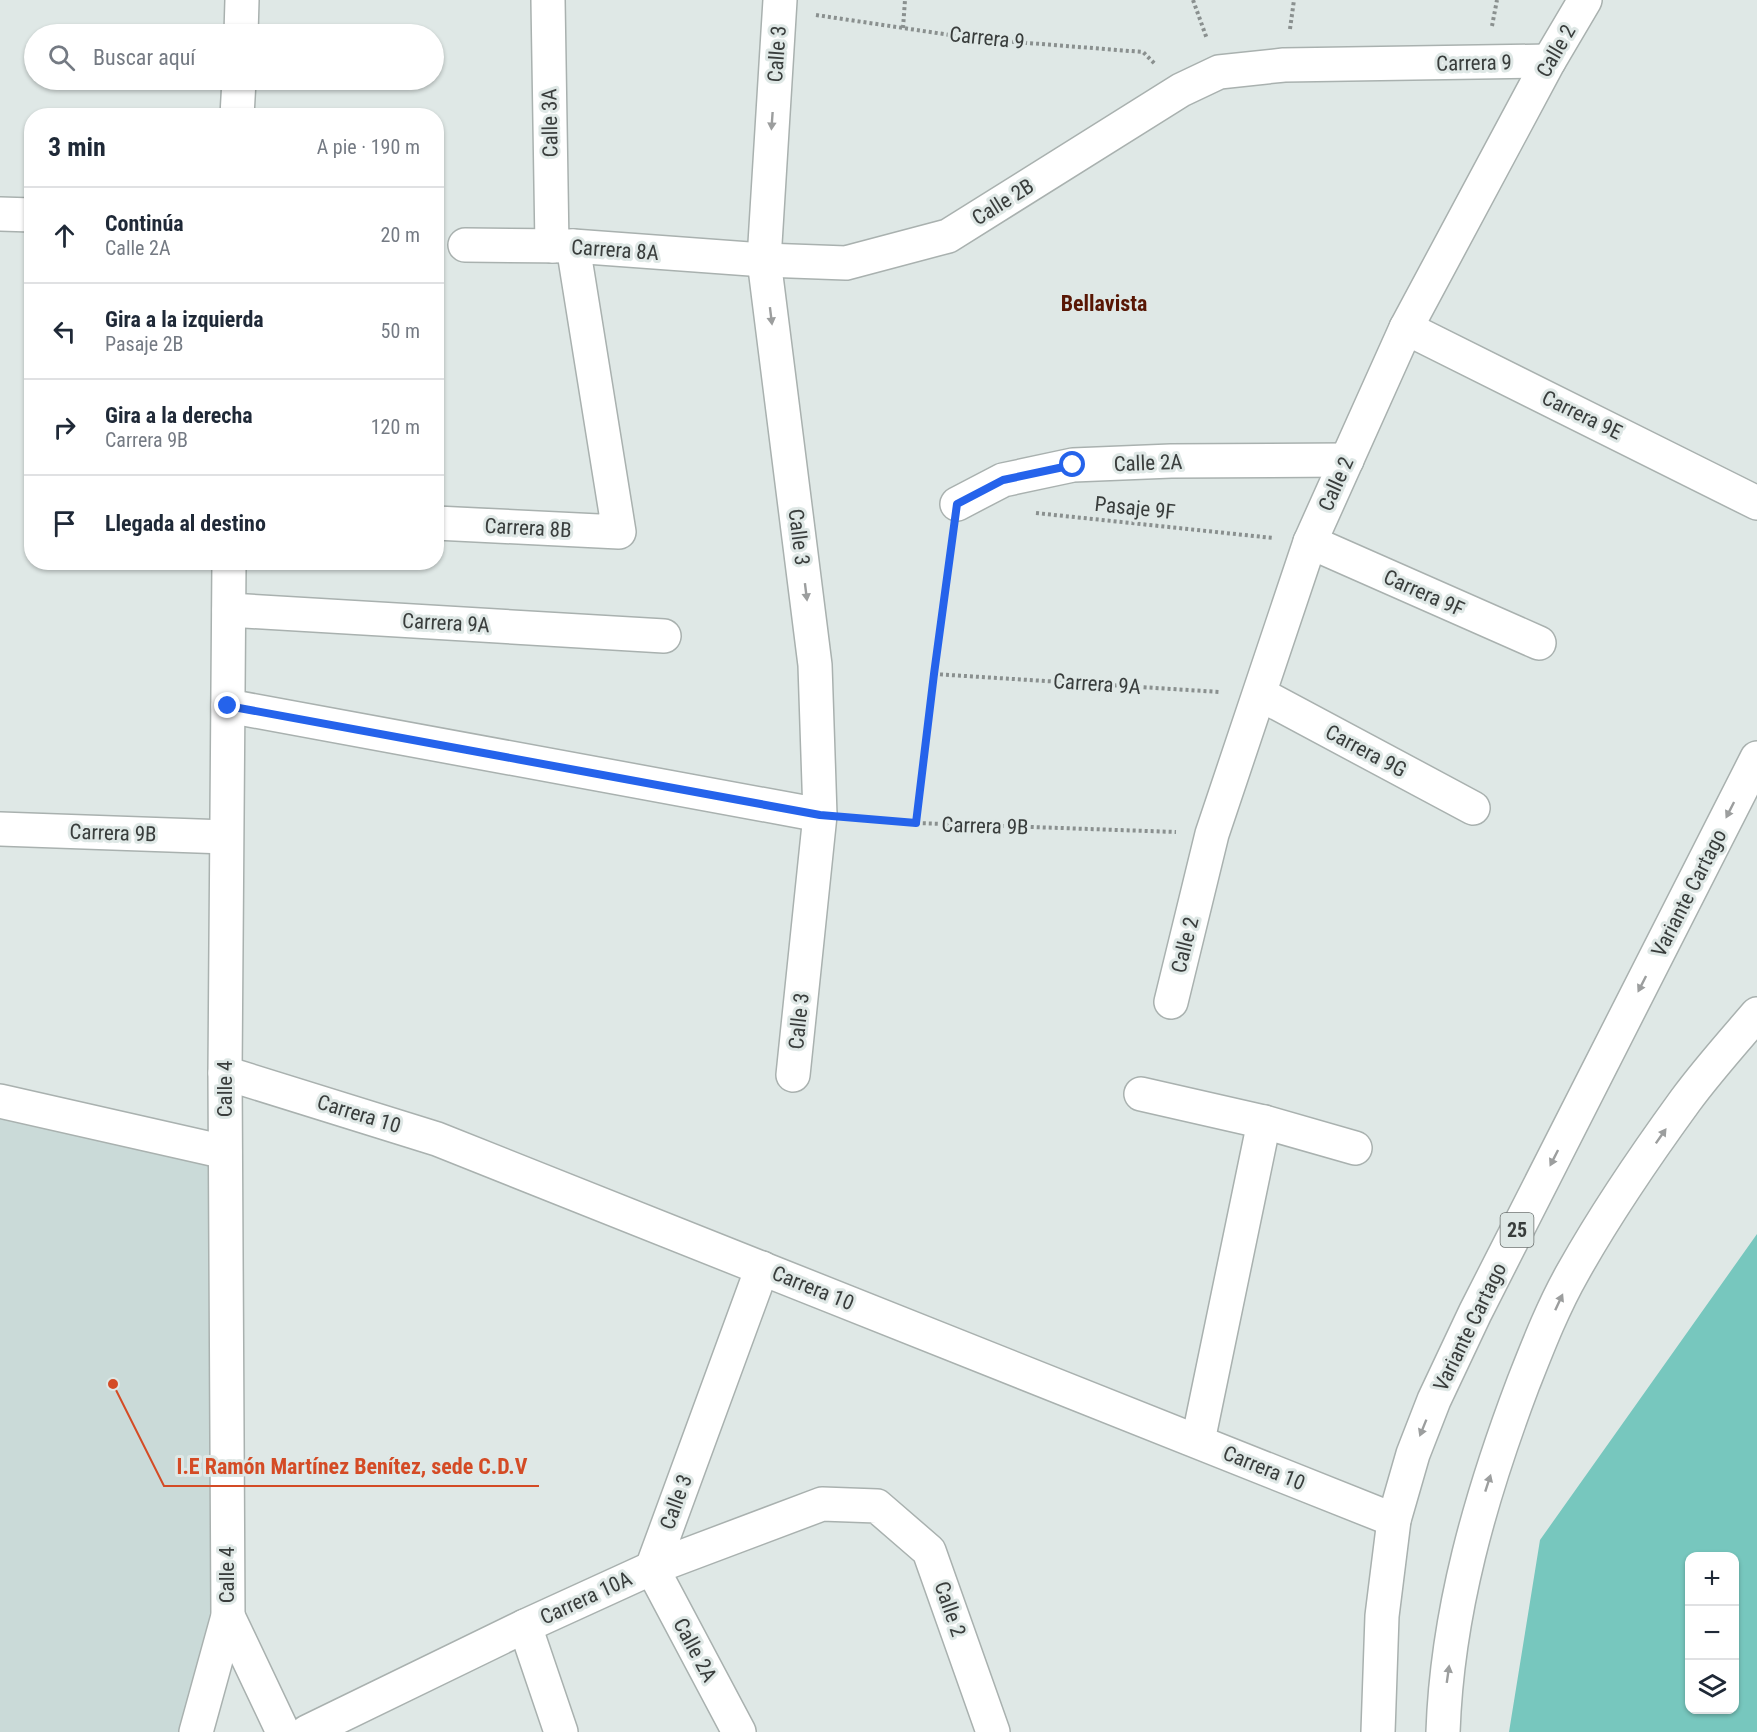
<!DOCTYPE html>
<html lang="es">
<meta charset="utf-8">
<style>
:root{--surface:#fff;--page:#f6f6f7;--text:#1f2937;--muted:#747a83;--line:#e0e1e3}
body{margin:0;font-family:"Roboto Condensed",sans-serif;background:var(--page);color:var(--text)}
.controls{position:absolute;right:18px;bottom:18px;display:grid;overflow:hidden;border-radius:12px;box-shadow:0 2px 4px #0004}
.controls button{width:54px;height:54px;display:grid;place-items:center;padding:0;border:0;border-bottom:2px solid var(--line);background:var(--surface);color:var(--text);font:30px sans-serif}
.stop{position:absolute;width:18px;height:18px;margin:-14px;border:4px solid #2563eb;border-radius:50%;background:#fff}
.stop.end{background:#2563eb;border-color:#fff;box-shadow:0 2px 6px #0008}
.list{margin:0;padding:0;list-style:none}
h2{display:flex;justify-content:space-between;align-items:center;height:78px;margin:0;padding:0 24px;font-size:26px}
h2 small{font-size:20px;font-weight:400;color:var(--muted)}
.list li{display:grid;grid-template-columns:39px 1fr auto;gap:18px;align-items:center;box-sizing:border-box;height:96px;padding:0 24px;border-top:2px solid var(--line)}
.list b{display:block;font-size:22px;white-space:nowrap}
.list p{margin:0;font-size:20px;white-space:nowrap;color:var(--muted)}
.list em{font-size:20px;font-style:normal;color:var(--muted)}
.icon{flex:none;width:33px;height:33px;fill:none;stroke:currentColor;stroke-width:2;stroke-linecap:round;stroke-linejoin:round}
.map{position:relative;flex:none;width:1757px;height:1732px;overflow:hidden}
.search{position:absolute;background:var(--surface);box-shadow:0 2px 4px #0004;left:24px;top:24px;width:420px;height:66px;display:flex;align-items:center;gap:15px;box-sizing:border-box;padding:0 21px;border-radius:33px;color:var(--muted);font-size:22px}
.panel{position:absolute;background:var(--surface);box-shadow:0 2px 4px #0004;left:24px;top:108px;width:420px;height:462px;border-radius:24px}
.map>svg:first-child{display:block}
.built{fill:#cadad8}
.green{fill:#77c7be;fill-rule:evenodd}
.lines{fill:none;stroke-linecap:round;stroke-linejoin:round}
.minor-casing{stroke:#a9b1af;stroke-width:36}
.highway-casing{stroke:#a9b1af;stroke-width:36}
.path{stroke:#8a908f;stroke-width:4;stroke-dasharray:3 3;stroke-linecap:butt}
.minor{stroke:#fff;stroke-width:33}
.highway{stroke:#fff;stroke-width:33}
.oneway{fill:#9c9e9e}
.route{stroke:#2563eb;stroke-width:8}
.labels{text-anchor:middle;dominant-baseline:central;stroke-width:6;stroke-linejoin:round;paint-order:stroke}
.shield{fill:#dfe8e6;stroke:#6b706f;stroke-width:1.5}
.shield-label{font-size:20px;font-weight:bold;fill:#393d3c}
.street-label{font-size:21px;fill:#393d3c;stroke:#dfe8e6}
.neighbourhood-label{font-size:22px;font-weight:bold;fill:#581604;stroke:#dfe8e6}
.leader{fill:none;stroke:#d44b25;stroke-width:2}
.callout-dot{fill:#d44b25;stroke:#dfe8e6;stroke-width:2}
.callout-label{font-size:22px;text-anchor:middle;font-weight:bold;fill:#d44b25;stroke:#dfe8e6;stroke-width:6;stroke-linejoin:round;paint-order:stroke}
</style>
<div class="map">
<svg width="1757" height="1732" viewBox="0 0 1757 1732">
<rect width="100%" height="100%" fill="#dfe8e6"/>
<path class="built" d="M0 1101 225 1152 228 1616 196 1732H0Z"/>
<path class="green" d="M1757 1234V1732H1509L1540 1540ZM1690 1556H1734V1710H1690Z"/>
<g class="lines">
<defs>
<g id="minor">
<path d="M548 0 552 246"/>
<path d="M780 0 764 260 815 665 820 815 793 1075"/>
<path d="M241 34 242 0"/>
<path d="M237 116 239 80"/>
<path d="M0 214 32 215"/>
<path d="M465 245 573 246 764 260 846 263 948 236 1181 90 1219 72 1284 65 1549 61"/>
<path d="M1406 328 1757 503"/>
<path d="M957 504 1003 480 1073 465 1171 461 1347 460"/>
<path d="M436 523 619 532 573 246"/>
<path d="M1310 542 1539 643"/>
<path d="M229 610 664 636"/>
<path d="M1260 694 1473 808"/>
<path d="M228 706 820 815"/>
<path d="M0 829 226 837"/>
<path d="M1171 1002 1212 834 1310 542 1406 328 1549 61 1585 0"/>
<path d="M225 1073 437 1139 1394 1520"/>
<path d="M1141 1094 1264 1122 1355 1148"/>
<path d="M0 1101 225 1152"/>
<path d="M1198 1441 1264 1122"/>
<path d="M228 1616 283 1732"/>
<path d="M525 1626 561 1732"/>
<path d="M196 1732 228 1616 225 1073 229 562"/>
<path d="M307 1732 525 1626 652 1568 822 1504 877 1506 929 1551 993 1732"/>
<path d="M739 1732 652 1568 762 1268"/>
</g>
<g id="highway">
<path d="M1378 1732 1382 1616 1394 1520 1413 1454 1434 1400 1475 1313 1757 758"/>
<path d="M1443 1732C1447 1612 1481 1495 1523 1384 1538 1346 1553 1307 1573 1272 1606 1213 1645 1156 1685 1101 1707 1071 1733 1042 1757 1014"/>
</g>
</defs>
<use href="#minor" class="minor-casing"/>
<use href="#highway" class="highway-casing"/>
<g class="path">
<path d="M1193 0 1207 39"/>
<path d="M816 15 977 39 1143 52 1155 64"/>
<path d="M1492 26 1497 0"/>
<path d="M903 28 905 0"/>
<path d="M1290 29 1294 0"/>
<path d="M1036 513 1273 538"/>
<path d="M934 674 1220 692"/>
<path d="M857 818 916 823 1176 832"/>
<path d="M916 823 934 674 952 540"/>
</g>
<use href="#minor" class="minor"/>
<use href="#highway" class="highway"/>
</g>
<defs><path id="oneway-solid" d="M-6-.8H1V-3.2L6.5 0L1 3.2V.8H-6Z" transform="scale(1.5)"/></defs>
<g class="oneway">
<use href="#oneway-solid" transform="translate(772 121) rotate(94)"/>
<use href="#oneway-solid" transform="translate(771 316) rotate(83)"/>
<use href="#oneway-solid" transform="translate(806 592) rotate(83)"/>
<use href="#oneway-solid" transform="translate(1730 810) rotate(117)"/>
<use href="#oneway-solid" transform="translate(1642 984) rotate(117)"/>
<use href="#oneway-solid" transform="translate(1661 1136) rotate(-55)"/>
<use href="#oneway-solid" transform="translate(1554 1158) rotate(117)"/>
<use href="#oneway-solid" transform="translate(1559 1302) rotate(-65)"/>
<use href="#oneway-solid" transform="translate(1423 1428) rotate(112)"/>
<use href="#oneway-solid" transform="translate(1488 1483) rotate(-72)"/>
<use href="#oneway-solid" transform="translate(1448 1674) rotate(-82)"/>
</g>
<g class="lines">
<path class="route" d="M228 706 820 815 916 823 934 674 957 504 1003 480 1073 465"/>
</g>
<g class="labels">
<rect class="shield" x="1500.5" y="1213" width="33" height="34" rx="4.5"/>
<g class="shield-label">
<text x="1517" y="1230">25</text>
</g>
<g class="street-label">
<text transform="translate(987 38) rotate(6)">Carrera 9</text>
<text transform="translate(1556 51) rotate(-60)">Calle 2</text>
<text transform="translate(777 54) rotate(-86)">Calle 3</text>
<text transform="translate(1474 63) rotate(-1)">Carrera 9</text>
<text transform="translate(550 123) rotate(-91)">Calle 3A</text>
<text transform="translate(1003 202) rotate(-32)">Calle 2B</text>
<text transform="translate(615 250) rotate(4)">Carrera 8A</text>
<text transform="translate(1582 415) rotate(26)">Carrera 9E</text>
<text transform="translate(1148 463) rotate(-2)">Calle 2A</text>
<text transform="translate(1336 484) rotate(-66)">Calle 2</text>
<text transform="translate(1135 508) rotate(6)">Pasaje 9F</text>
<text transform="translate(528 528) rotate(3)">Carrera 8B</text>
<text transform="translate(799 537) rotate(83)">Calle 3</text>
<text transform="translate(1424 593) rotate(24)">Carrera 9F</text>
<text transform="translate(446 623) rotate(3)">Carrera 9A</text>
<text transform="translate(1097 684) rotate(4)">Carrera 9A</text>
<text transform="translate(1366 751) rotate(28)">Carrera 9G</text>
<text transform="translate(985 826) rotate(2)">Carrera 9B</text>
<text transform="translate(113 833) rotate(2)">Carrera 9B</text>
<text transform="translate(1689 893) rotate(-63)">Variante Cartago</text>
<text transform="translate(1185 945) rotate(-76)">Calle 2</text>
<text transform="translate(799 1021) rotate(-84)">Calle 3</text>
<text transform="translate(225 1089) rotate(-90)">Calle 4</text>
<text transform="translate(359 1114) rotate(17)">Carrera 10</text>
<text transform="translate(813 1288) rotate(22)">Carrera 10</text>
<text transform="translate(1470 1327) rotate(-64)">Variante Cartago</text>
<text transform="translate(1264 1468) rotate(22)">Carrera 10</text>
<text transform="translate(676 1502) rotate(-70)">Calle 3</text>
<text transform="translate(227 1575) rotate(-90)">Calle 4</text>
<text transform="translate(586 1598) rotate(-25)">Carrera 10A</text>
<text transform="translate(950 1609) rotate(71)">Calle 2</text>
<text transform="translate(695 1650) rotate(62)">Calle 2A</text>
</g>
<g class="neighbourhood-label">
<text x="1104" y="303">Bellavista</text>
</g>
</g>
<path class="leader" d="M113 1384L164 1486H539"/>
<circle class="callout-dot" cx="113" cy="1384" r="6"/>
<g class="callout-label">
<text x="352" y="1474">I.E Ramón Martínez Benítez, sede C.D.V</text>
</g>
</svg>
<div class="controls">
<button>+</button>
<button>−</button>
<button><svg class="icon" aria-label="layers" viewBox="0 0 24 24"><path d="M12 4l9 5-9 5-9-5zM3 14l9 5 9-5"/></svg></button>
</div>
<div class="stop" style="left:1073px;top:465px"></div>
<div class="stop end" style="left:228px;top:706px"></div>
<div class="search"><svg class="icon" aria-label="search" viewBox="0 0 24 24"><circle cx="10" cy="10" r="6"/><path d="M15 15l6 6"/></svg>Buscar aquí</div>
<section class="panel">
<h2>3 min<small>A pie · 190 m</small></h2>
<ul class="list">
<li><svg class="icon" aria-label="ahead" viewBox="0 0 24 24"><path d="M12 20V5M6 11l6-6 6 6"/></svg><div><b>Continúa</b><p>Calle 2A</p></div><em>20 m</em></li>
<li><svg class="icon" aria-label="left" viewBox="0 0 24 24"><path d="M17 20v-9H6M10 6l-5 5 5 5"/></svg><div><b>Gira a la izquierda</b><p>Pasaje 2B</p></div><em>50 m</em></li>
<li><svg class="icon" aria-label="right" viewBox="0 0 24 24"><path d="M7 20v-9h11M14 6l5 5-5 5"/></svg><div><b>Gira a la derecha</b><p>Carrera 9B</p></div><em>120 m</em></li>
<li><svg class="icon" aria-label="arrive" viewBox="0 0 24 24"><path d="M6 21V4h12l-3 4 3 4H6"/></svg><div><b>Llegada al destino</b></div></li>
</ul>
</section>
</div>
